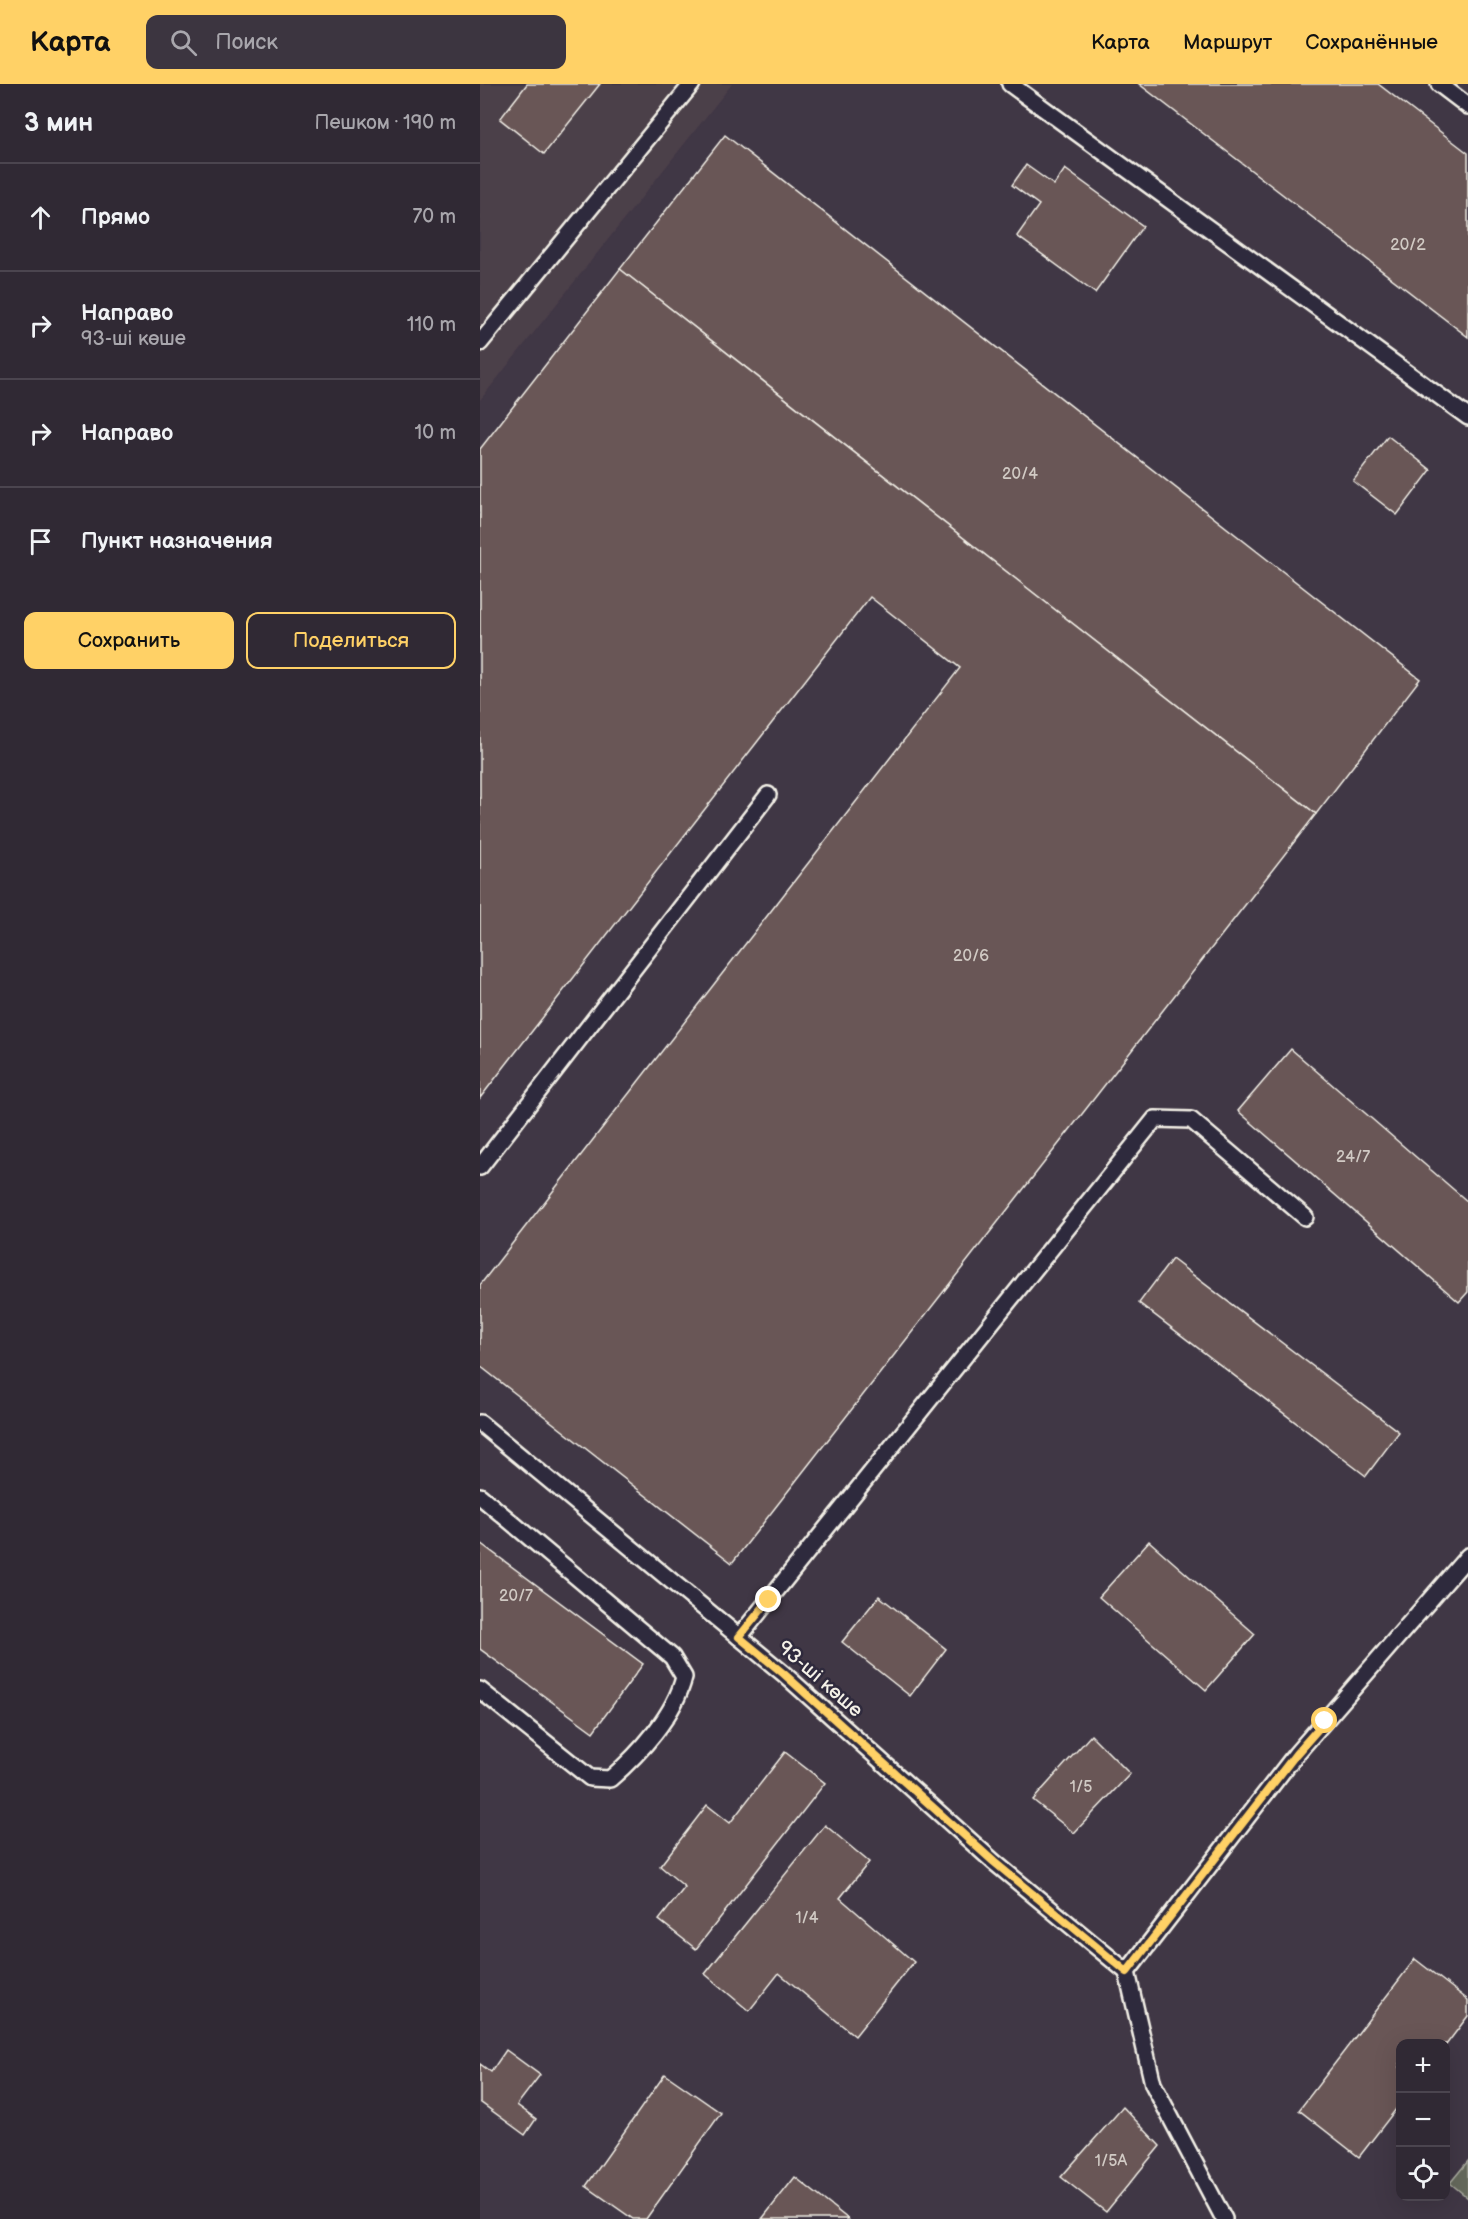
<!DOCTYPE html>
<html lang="ru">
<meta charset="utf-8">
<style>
:root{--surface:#302934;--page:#3c3540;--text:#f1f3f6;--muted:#a8a6ac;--line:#4b454f;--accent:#ffd166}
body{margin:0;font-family:"Balsamiq Sans",sans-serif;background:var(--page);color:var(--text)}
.controls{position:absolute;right:18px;bottom:18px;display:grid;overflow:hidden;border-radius:12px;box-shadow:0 6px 24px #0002}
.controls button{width:54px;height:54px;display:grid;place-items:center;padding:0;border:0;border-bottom:2px solid var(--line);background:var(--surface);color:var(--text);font:30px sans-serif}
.stop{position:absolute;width:18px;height:18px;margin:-14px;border:4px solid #ffd166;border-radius:50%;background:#fff}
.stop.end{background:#ffd166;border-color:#fff;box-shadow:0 2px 6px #0008}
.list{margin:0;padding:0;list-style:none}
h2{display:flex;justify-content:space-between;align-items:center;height:78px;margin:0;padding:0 24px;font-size:26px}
h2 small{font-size:20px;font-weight:400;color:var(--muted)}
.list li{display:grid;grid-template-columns:39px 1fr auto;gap:18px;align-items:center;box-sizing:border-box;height:108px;padding:0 24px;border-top:2px solid var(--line)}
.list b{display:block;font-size:22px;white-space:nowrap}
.list p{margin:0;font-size:20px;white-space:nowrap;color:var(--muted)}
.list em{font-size:20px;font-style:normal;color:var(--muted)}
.actions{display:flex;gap:12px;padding:18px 24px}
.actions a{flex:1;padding:14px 0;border:2px solid var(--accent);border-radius:12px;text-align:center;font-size:21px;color:var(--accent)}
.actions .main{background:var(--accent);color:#111}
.icon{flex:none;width:33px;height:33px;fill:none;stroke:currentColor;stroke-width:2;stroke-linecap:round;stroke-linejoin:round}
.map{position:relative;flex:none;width:988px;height:2135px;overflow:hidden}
header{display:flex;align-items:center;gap:36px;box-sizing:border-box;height:84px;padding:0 30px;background:var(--accent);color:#111}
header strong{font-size:28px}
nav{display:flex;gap:33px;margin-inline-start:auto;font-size:21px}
.search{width:420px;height:54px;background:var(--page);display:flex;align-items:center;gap:15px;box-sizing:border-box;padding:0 21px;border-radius:12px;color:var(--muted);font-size:22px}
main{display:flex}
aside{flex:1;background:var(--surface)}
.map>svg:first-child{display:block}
.built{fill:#4c404a}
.green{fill:#65695b;stroke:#acada2;stroke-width:1.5}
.building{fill:#695657;stroke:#f4f1e8;stroke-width:1.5}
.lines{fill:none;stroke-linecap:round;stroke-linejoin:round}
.lane-casing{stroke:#f4f1e8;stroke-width:20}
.lane{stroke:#2f2a3d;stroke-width:15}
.route{stroke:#ffd166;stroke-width:8}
.labels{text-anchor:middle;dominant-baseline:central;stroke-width:5;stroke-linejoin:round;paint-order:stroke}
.number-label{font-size:16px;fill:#d1cac4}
.street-label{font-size:20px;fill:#f4f1e8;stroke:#2f2a3d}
</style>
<header>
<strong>Карта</strong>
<div class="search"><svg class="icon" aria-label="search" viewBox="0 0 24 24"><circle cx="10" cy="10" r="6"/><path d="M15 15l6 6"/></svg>Поиск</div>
<nav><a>Карта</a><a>Маршрут</a><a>Сохранённые</a></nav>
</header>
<main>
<aside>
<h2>3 мин<small>Пешком · 190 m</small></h2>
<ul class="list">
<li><svg class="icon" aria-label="ahead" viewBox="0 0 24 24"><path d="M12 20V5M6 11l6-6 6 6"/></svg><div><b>Прямо</b></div><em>70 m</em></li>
<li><svg class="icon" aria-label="right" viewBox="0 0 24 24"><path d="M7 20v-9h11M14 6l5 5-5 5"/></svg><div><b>Направо</b><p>93-ші көше</p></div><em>110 m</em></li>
<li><svg class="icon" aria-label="right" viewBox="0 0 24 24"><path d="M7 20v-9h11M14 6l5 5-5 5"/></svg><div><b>Направо</b></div><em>10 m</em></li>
<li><svg class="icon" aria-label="arrive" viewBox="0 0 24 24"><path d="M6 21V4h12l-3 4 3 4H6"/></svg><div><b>Пункт назначения</b></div></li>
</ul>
<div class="actions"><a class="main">Сохранить</a><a>Поделиться</a></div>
</aside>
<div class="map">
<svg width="988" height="2135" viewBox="0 0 988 2135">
<rect width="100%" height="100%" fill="#403745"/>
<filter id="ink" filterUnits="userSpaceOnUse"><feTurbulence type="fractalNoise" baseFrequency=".0167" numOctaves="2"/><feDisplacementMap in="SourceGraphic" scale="12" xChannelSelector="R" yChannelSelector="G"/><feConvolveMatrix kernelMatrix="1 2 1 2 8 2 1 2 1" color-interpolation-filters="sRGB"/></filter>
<g filter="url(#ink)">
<path class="built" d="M0 0H252L0 316Z"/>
<path class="green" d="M988 2077V2114L970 2099Z"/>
<g class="building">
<path d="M47 0H120L64 70 20 35Z"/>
<path d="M659 0H898L988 69V253Z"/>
<path d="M245 51 940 595 836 730 140 185Z"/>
<path d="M546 81 574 101 585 85 663 142 615 209 537 152 559 121 532 101Z"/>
<path d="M140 185 836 730 252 1479 0 1282V1201L480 584 390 513 0 1014V365Z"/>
<path d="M908 352 951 386 917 431 873 397Z"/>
<path d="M811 965 988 1118V1208L979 1218 758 1027Z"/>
<path d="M692 1175 919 1348 886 1392 659 1219Z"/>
<path d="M669 1457 775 1550 726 1606 619 1513Z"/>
<path d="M0 1459 163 1580 113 1648 0 1565Z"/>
<path d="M399 1512 466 1565 430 1612 362 1558Z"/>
<path d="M611 1651 650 1690 594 1749 553 1716Z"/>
<path d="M305 1668 345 1699 216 1865 179 1836 205 1803 180 1782 227 1721 250 1739Z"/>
<path d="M345 1741 389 1778 360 1814 434 1878 375 1952 299 1889 269 1927 225 1890Z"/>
<path d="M935 1875 988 1916V1932L966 1961V1960H920V2020L879 2073 819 2026Z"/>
<path d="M26 1966 60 1991 37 2021 56 2035 45 2051 0 2018V1980L11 1988Z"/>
<path d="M185 1990 241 2029 166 2135H153L106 2102Z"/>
<path d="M643 2023 680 2062 626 2128 581 2093Z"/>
<path d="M315 2093 368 2135H282Z"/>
</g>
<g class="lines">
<defs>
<g id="lane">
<path d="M530 0 988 333"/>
<path d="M959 0 988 22"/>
<path d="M0 259 212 0"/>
<path d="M0 1083 288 711"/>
<path d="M0 1339 304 1590 514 1778 647 1888"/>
<path d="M0 1412 192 1573 204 1593C195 1631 159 1670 130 1695L110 1694 0 1606"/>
<path d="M259 1553 675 1035 711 1036 825 1133"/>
<path d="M647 1888 816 1670 988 1472"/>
<path d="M647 1888 673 2000 744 2135"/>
</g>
</defs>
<use href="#lane" class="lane-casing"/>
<use href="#lane" class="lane"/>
</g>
</g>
<g class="lines" filter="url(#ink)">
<path class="route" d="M289 1516 259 1553 304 1590 514 1778 647 1888 816 1670 845 1637"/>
</g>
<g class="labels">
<g class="number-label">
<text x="928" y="161">20/2</text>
<text x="540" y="390">20/4</text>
<text x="491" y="872">20/6</text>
<text x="873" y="1073">24/7</text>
<text x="36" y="1512">20/7</text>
<text x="601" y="1703">1/5</text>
<text x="327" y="1834">1/4</text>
<text x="631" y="2077">1/5А</text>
</g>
<g class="street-label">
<text transform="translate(340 1595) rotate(41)">93-ші көше</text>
</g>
</g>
</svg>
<div class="controls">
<button>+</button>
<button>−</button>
<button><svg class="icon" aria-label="locate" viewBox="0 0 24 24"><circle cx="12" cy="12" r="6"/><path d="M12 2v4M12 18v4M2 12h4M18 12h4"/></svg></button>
</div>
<div class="stop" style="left:845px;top:1637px"></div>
<div class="stop end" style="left:289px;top:1516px"></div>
</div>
</main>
